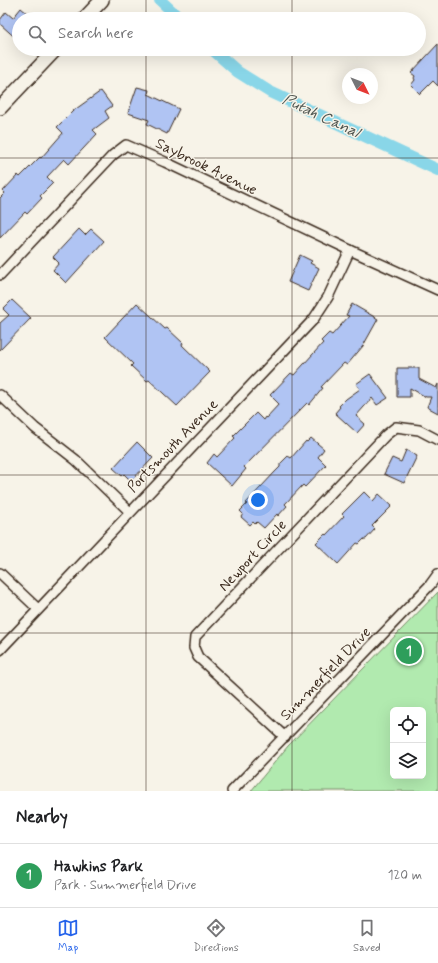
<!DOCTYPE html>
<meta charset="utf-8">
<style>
:root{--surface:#fff;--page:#f2f2f2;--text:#202124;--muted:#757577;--line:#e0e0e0;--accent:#2563eb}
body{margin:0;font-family:Mynerve,sans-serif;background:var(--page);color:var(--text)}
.controls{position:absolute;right:12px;bottom:12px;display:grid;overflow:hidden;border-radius:6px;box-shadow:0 4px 16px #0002}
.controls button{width:36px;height:36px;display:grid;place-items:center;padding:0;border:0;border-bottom:1px solid var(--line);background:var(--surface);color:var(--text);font:20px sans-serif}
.compass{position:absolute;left:342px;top:68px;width:36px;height:36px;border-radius:50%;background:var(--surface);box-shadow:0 4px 16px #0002;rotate:132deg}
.you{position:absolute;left:258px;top:500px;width:14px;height:14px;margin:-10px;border:3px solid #fff;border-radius:50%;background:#1a73e8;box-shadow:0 0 0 6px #1a73e833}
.badge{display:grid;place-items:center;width:26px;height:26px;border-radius:50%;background:var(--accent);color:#fff;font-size:13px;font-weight:700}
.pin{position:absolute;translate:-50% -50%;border:2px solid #fff;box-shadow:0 1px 4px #0006}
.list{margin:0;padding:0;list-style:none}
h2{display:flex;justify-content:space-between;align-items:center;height:52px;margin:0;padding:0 16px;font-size:17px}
h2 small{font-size:13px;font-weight:400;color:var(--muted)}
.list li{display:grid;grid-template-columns:26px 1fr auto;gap:12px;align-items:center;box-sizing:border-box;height:64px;padding:0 16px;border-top:1px solid var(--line)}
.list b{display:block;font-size:15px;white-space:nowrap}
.list p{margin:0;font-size:13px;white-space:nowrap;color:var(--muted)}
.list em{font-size:13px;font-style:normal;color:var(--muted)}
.icon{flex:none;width:22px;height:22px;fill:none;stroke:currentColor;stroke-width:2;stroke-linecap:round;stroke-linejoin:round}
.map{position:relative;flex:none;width:438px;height:791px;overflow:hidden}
.search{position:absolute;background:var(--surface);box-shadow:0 4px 16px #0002;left:12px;right:12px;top:12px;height:44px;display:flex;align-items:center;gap:10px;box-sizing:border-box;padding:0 14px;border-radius:22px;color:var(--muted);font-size:15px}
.sheet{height:116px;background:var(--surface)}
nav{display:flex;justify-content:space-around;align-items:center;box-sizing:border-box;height:56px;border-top:1px solid var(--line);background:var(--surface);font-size:11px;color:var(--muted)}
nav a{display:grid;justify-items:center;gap:2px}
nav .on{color:var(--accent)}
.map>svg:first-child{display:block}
.green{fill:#b1eaaf;stroke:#768a66;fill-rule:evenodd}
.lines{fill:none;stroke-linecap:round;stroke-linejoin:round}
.canal{stroke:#89d6e8;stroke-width:12}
.building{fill:#b0c4f3;stroke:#3b2a1e}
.minor-casing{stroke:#3b2a1e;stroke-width:12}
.secondary-casing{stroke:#3b2a1e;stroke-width:16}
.minor{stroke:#f7f3e8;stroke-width:9}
.secondary{stroke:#f7f3e8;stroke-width:13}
.grid{fill:none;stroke:#3b2a1e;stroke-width:1;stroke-opacity:0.55}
.labels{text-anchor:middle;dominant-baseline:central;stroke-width:3;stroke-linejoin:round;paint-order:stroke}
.street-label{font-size:15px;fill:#3b2a1e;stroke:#f7f3e8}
.water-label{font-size:16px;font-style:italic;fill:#4e5550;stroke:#f7f3e8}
</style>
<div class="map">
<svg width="438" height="791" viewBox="0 0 438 791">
<rect width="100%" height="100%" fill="#f7f3e8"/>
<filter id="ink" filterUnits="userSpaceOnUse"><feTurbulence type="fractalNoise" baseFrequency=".025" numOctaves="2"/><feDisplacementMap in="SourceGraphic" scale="8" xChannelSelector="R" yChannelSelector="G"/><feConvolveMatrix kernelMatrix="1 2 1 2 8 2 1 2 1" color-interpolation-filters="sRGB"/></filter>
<g filter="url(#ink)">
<path class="green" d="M438 592V791H251L288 746ZM393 710H423V776H393Z"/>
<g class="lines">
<g class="canal">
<path d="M160 0 180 19"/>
<path d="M212 49 238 72 270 92 438 170"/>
</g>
</g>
<g class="building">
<path d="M21 8 34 19H19V41L0 24V20L6 12 13 18Z"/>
<path d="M438 44V86L433 81 420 94 411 85 415 80 414 78 415 76 411 73Z"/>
<path d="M137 87 149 90 148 94 179 109 167 134 147 124 149 120 128 113Z"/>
<path d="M101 91 112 106 105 111 109 118 93 130 97 134 69 164 64 159 47 177 53 183 40 196 42 198 27 214 25 212 0 238V198L5 193 3 191 18 175 20 177 40 157 41 158 63 133 57 127 73 111Z"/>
<path d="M79 229 85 235 91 229 104 241 66 283 53 270 59 263 53 257Z"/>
<path d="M300 255 312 261 310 263 319 268 308 291 288 282Z"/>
<path d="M12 300 31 318 0 350V323L9 315 3 309Z"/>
<path d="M137 303 165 329 167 328 183 343 182 345 210 372 177 406 149 380 147 381 131 366 133 364 105 337Z"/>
<path d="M352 304 378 319 363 346 347 365 344 363 321 387 323 388 309 405 307 403 244 467 246 469 232 486 207 463 214 454 217 457 235 438 233 436 256 413 263 420 265 417 266 418 279 404 270 395 291 373 294 375 323 343 321 341 329 333 332 335 349 316 346 315Z"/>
<path d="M397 368H419V379L436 388 438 384V413L427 407 431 397H426L410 388V397H397Z"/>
<path d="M370 374 388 398 377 405 372 398 356 416 365 424 357 433 335 413 340 407 339 406 346 399 360 389 356 384Z"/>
<path d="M311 438 324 449 318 457 326 465 305 487 303 485 285 504 287 506 278 516 277 514 264 528 257 522 255 524 253 522 250 525 241 517 243 514 240 511 247 504 246 503 275 472 280 467V464L288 456 291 458 306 441 307 442Z"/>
<path d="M137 442 153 458 131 481 124 474 122 476 113 468Z"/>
<path d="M406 450 417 456 404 483 384 474 392 458 401 462Z"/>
<path d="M364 492 373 501 379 494 392 506 372 526 375 529 366 539H364L359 544 357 543 338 564 316 543 325 534 326 535 344 516 342 514Z"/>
</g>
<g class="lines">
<defs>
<g id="minor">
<path d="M0 275 113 155 126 145 165 162 350 250 438 290"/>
<path d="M0 395 35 428 76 460 130 512"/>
<path d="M0 573 38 609"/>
<path d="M0 650 313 320 328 297 350 250"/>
<path d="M285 737 198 657 194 648 195 637 386 435 396 427 419 430 438 440"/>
<path d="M232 791 430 585 438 574"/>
</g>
<g id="secondary">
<path d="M84 19 102 0"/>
<path d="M0 108 56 49"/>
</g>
</defs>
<use href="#minor" class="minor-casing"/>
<use href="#secondary" class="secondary-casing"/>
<use href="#minor" class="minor"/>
<use href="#secondary" class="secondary"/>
</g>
</g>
<path class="grid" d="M146 0V19M292 0V19M146 49V791M292 49V791M0 158H438M0 316H438M0 475H438M0 633H438"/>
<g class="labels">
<g class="street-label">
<text transform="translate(206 167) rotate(26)">Saybrook Avenue</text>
<text transform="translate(173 446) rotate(-46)">Portsmouth Avenue</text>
<text transform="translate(253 556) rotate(-47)">Newport Circle</text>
<text transform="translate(326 674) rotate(-46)">Summerfield Drive</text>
</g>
<g class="water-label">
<text transform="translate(321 116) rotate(25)">Putah Canal</text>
</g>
</g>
</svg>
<div class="controls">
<button><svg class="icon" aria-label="locate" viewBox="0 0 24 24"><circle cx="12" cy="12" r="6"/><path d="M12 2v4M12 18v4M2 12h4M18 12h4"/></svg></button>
<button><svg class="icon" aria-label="layers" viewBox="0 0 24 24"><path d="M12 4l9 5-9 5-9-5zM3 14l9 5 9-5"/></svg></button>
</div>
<svg class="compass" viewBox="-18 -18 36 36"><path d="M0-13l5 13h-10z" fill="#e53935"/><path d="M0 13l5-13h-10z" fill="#757577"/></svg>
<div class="you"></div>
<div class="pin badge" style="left:409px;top:651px;background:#2e9e5b">1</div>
<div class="search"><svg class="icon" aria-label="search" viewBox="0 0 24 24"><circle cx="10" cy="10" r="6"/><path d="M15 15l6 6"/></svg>Search here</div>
</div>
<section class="sheet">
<h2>Nearby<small></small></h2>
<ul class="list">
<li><span class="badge" style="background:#2e9e5b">1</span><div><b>Hawkins Park</b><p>Park · Summerfield Drive</p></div><em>120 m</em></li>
</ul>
</section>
<nav>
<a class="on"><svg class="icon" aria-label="map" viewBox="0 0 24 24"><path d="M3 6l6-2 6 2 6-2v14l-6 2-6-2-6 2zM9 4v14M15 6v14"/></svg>Map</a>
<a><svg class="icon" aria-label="directions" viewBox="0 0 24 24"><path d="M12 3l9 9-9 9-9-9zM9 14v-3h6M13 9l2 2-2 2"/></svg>Directions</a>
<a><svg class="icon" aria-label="saved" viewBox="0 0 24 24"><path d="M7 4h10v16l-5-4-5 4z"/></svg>Saved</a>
</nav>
